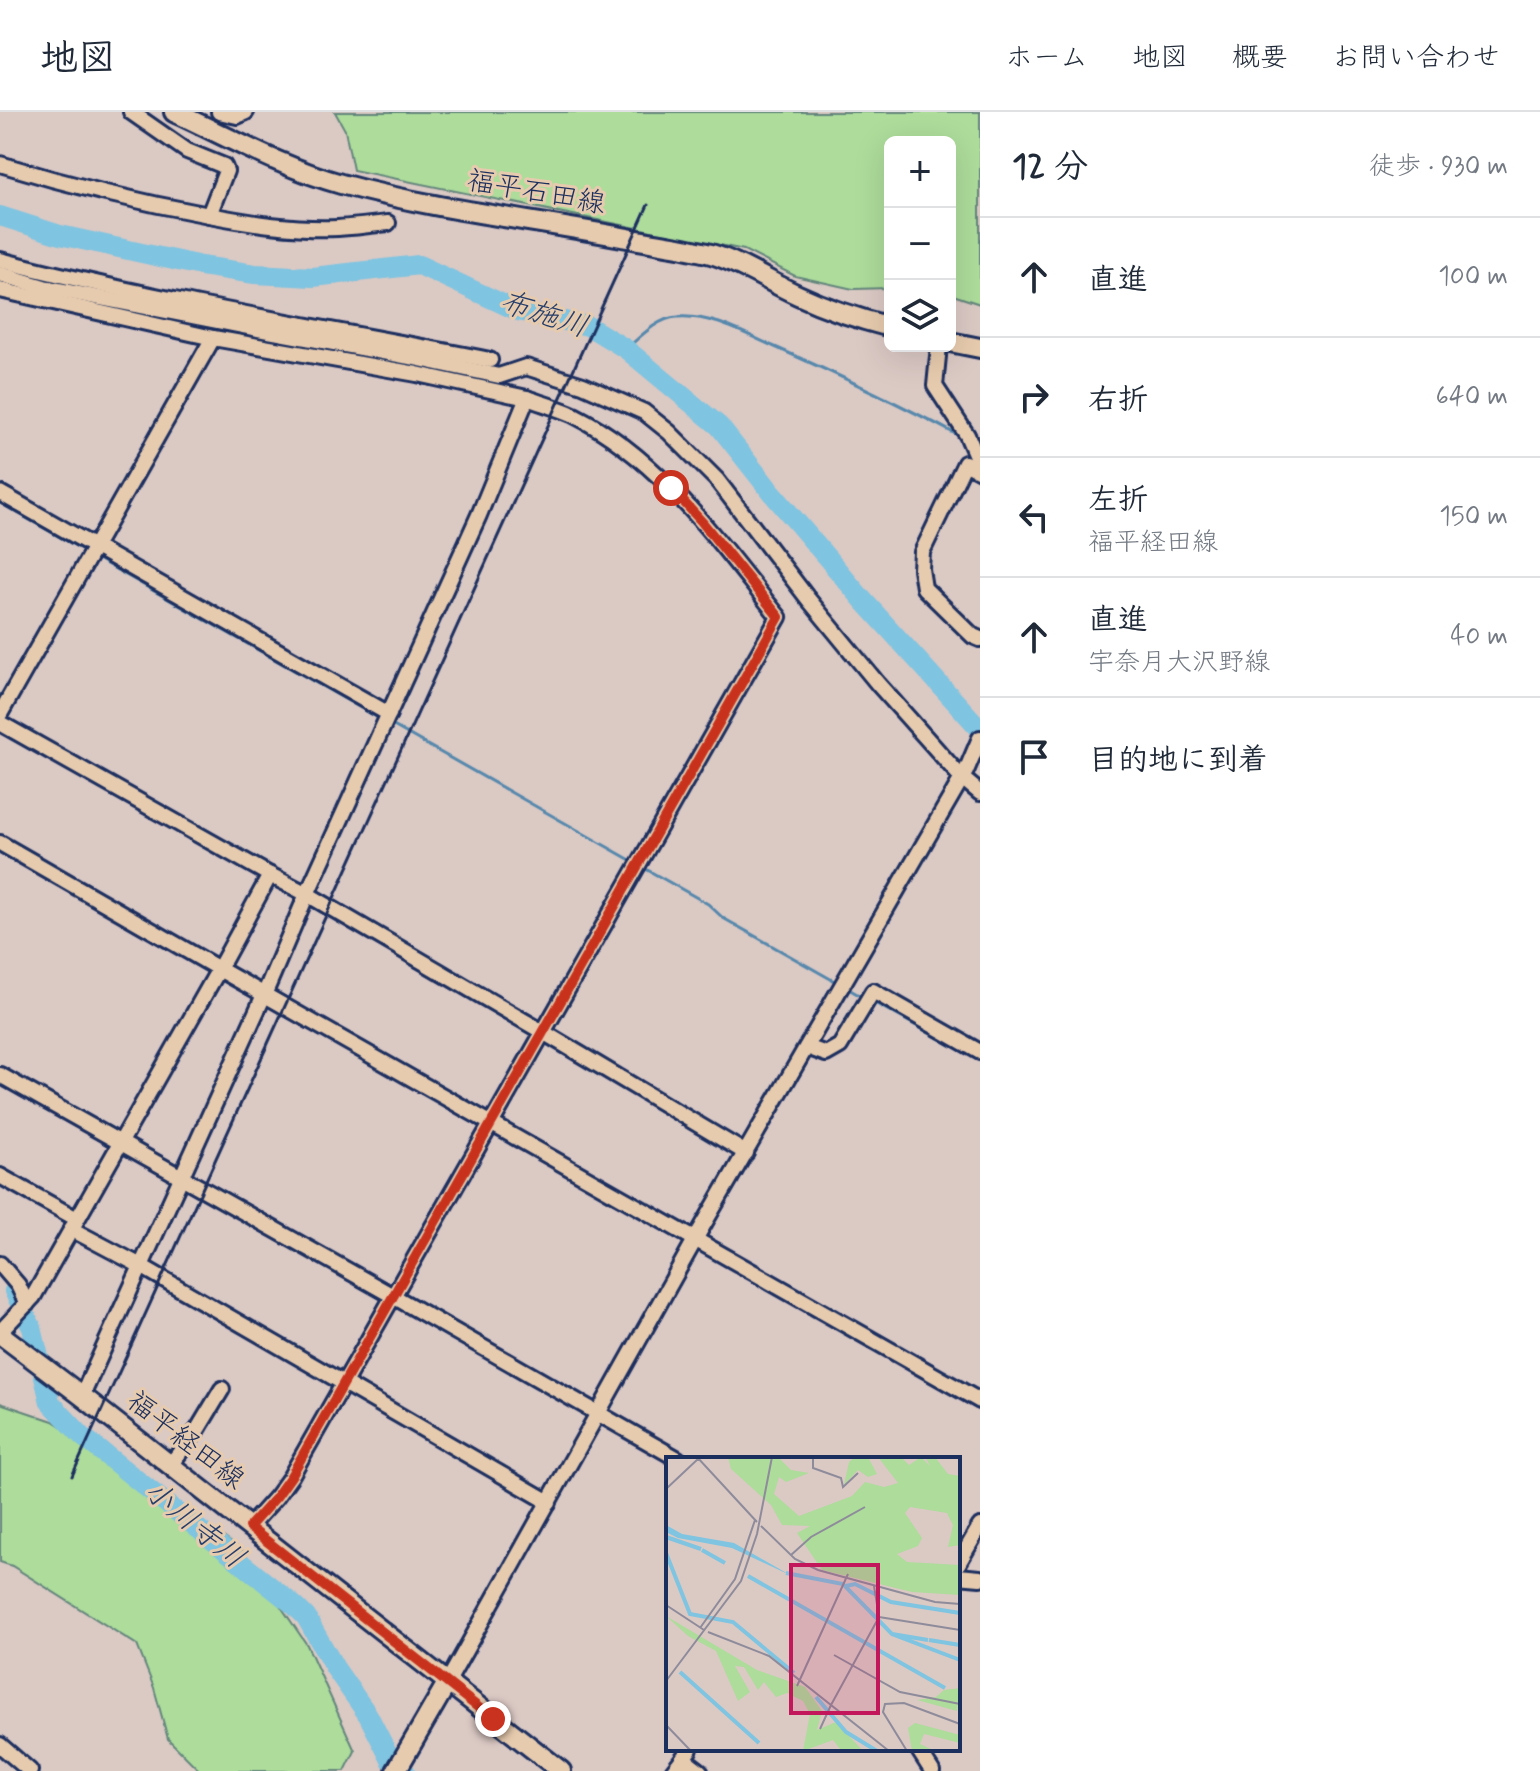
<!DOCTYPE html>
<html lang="ja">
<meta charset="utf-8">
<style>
:root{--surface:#fff;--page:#f2f2f3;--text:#1f2937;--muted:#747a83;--line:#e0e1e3}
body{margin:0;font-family:Mynerve,"Klee One",sans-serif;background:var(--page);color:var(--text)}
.controls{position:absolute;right:24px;top:24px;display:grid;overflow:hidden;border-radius:12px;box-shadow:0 8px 32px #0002}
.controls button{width:72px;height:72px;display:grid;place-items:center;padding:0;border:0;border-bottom:2px solid var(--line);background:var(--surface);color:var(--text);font:40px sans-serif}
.stop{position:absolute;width:24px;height:24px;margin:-18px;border:6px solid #c8321e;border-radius:50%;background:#fff}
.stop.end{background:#c8321e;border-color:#fff;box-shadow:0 2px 8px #0008}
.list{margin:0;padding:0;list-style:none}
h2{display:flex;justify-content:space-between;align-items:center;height:104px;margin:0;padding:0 32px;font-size:34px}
h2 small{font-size:26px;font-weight:400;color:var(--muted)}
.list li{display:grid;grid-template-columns:52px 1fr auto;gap:24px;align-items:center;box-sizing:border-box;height:120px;padding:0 32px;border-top:2px solid var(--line)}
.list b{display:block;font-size:30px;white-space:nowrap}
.list p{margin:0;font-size:26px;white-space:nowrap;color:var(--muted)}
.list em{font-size:26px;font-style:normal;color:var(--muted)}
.icon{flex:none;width:44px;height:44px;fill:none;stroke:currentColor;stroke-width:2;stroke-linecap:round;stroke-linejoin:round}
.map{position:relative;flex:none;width:980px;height:1659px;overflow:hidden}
header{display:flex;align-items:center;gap:48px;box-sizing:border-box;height:112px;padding:0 40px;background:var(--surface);border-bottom:2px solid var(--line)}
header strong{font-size:38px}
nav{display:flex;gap:44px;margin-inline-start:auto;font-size:28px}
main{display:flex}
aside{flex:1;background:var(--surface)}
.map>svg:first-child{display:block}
.green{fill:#addc9b;stroke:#64867c;stroke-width:2}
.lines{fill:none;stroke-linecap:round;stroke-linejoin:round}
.stream{stroke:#5788ac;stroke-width:3}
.river{stroke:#7fc4e0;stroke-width:20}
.minor-casing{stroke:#1b2f5e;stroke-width:20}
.major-casing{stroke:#1b2f5e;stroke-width:24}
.minor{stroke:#e7cbae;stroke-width:14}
.major{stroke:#e7cbae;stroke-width:18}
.rail{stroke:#1b2f5e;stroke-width:3}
.route{stroke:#c8321e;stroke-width:10}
.labels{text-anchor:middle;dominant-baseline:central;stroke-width:6;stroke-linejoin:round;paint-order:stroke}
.street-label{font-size:28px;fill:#1b2f5e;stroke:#e7cbae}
.water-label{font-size:30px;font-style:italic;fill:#253e6b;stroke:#e7cbae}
.inset-river{fill:none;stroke:#7fc4e0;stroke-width:4}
.inset-road{fill:none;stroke:#8e8b9b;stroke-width:2}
.view{fill:#c2185b;fill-opacity:0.15;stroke:#c2185b;stroke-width:4}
.inset-edge{fill:none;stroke:#1b2f5e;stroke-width:4}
</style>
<header>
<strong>地図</strong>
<nav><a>ホーム</a><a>地図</a><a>概要</a><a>お問い合わせ</a></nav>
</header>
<main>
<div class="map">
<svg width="980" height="1659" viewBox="0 0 980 1659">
<rect width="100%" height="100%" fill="#dbc9c4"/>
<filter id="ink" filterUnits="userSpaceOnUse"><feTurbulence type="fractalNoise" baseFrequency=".0125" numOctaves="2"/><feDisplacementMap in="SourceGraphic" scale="16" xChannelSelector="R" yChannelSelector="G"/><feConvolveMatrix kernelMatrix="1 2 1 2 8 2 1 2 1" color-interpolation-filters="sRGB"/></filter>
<g filter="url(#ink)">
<g class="green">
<path d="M335 0H980V192L950 182V30H890V176L853 177 795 164 744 138 353 58 345 18Z"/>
<path d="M0 1291 53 1309 156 1376 244 1440 307 1533 355 1639 345 1659H200L168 1627 154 1576 137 1533 12 1454 0 1450Z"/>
</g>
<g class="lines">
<g class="stream">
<path d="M626 237C640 225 658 206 677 205 711 202 745 222 775 235 839 263 902 293 963 326"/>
<path d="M0 391 88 441"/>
<path d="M94 445 380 607"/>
<path d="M390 612 634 750"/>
<path d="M644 756 708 792 723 806 836 870"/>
<path d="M847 876 864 886"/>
<path d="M871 889 980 949"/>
</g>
<g class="river">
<path d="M0 104 60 123 201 154 255 162 313 165 419 153 518 199 588 214 626 237 719 314 772 381 863 488 980 617"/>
<path d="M14 1179 32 1216 50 1290 82 1324 295 1494 306 1505 335 1556 368 1603 391 1648 405 1659"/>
</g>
<defs>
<g id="minor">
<path d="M219 0 237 4 246 0"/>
<path d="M0 52C69 73 138 90 209 103L226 59 224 54 187 39 131 0"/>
<path d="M209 103C251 111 295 118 338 116 355 115 371 113 388 111"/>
<path d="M0 148C161 190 327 216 490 248"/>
<path d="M0 162 44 175 273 220 410 245 499 264 526 255 583 273 644 300 669 320 717 368 809 488 878 572 961 665 980 681"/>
<path d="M0 178 213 226"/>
<path d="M939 234 935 274 967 323 980 353"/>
<path d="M980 359 965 351 922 440 921 457 924 476 973 524 980 527"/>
<path d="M0 381 389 602"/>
<path d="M0 602 213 226 417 262 527 286"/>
<path d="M0 611 270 763"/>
<path d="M0 731 219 857 980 1289"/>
<path d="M807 935 826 942 840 934 873 879 980 940"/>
<path d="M0 963 393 1184 678 1347"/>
<path d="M0 1064 77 1107"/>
<path d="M71 1117 141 1154 549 1390"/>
<path d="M0 1152 18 1173 27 1192"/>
<path d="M0 1220 33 1185 219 857 270 763 307 782 479 403 527 286C543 292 559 296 574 303 661 347 719 431 779 505L291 1364 276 1385 249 1415"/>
<path d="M82 1284 264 883 307 782 543 920 746 1041"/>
<path d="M170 1353 198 1317 222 1277"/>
<path d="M958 1452 980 1414"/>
<path d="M958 1464 980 1466"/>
<path d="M447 1571 701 1117 966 659 980 626"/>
<path d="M0 1633 30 1659"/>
<path d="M918 1637 932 1659"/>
<path d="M683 1646 700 1659"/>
<path d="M673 1659 690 1637"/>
</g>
<g id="major">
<path d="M174 0C228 25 283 56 341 72 436 98 536 108 633 127 659 132 686 135 711 142 742 151 769 170 798 183 828 197 859 207 890 215"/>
<path d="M950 230 980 236"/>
<path d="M0 1222 82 1284 561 1659"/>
<path d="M396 1659 447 1571"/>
</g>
</defs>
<use href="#minor" class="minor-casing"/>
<use href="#major" class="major-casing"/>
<use href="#minor" class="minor"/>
<use href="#major" class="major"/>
<path class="rail" d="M72 1364 648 93"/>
</g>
</g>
<g class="lines" filter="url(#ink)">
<path class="route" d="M493 1607 249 1415 276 1385 291 1364 779 505 702 410 671 376"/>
</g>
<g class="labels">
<g class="street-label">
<text transform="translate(536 81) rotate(10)">福平石田線</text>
<text transform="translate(185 1329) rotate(38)">福平経田線</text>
</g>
<g class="water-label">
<text transform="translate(544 203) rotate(18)">布施川</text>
<text transform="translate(194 1413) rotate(39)">小川寺川</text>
</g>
</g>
<g transform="translate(666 1345)">
<rect width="294" height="294" fill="#dbc9c4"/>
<path d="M62 0H112L125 13 143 16 120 25 113 20 108 37 133 59 186 39 199 25 218 30 232 26 212 0H235L243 8 255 0 264 9 260 1 269 0 282 17 294 19V88L282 90 287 68 281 56 244 50 239 56 256 81 252 89 231 97 241 105 294 108V138L246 135 156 113 131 76 144 69 116 68 105 48 65 12ZM189 0H202L211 17 202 20 192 13 178 28 183 5ZM0 159 91 213 139 230 156 254 151 273 170 265 197 294 174 292 167 283 137 294 144 257 137 244 121 236 110 240 98 225 92 233 78 210 69 209 84 235 72 244 50 194 22 179ZM294 231 291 254 251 243 270 240 278 233ZM249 266 294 278V286L258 277 254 287 269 294H246L242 271Z" fill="#addc9b"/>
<path d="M0 68 16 77 68 86 124 118 66 91 12 81 0 75Z" fill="#7fc4e0"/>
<path class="inset-river" d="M0 80 35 92M36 93 59 106M0 96 24 157 67 165 128 216M120 116 177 127 226 177 294 203M82 119 279 231M180 129 189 127 225 145 294 156M226 177 262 183M263 183 294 188M14 215 93 286M150 240 180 275 211 294"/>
<path class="inset-road" d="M31 0 91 65M147 0V11L175 21 177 30 192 16M0 32 33 1M95 69 129 102 152 113 269 145 294 147M125 98 145 80 199 50M0 148 38 173M213 160 294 173M34 171 69 122 89 63M42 175 103 199 223 294M168 198 234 235 294 247M0 224 75 124 91 77 106 0M131 229 182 117M165 248 213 160 208 129M0 268 25 294M154 272 165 248M241 294 217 255 219 247 238 246 294 267"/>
<path class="view" d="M125 108H212V256H125Z"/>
<rect width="294" height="294" class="inset-edge"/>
</g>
</svg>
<div class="controls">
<button>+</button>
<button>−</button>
<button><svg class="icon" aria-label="layers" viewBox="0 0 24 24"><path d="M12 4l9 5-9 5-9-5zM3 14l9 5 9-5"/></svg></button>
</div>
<div class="stop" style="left:671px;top:376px"></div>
<div class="stop end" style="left:493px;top:1607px"></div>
</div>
<aside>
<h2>12 分<small>徒歩 · 930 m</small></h2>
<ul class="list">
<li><svg class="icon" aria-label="ahead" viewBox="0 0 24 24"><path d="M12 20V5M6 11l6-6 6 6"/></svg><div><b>直進</b></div><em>100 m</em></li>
<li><svg class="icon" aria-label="right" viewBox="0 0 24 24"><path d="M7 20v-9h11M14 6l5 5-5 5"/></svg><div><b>右折</b></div><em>640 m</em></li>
<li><svg class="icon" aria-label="left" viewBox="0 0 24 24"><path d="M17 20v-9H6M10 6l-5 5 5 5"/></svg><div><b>左折</b><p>福平経田線</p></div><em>150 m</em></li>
<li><svg class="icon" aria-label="ahead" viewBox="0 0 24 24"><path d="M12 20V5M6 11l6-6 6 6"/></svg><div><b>直進</b><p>宇奈月大沢野線</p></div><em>40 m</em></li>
<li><svg class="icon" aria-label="arrive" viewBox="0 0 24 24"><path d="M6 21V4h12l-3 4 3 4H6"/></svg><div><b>目的地に到着</b></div></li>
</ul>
</aside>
</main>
